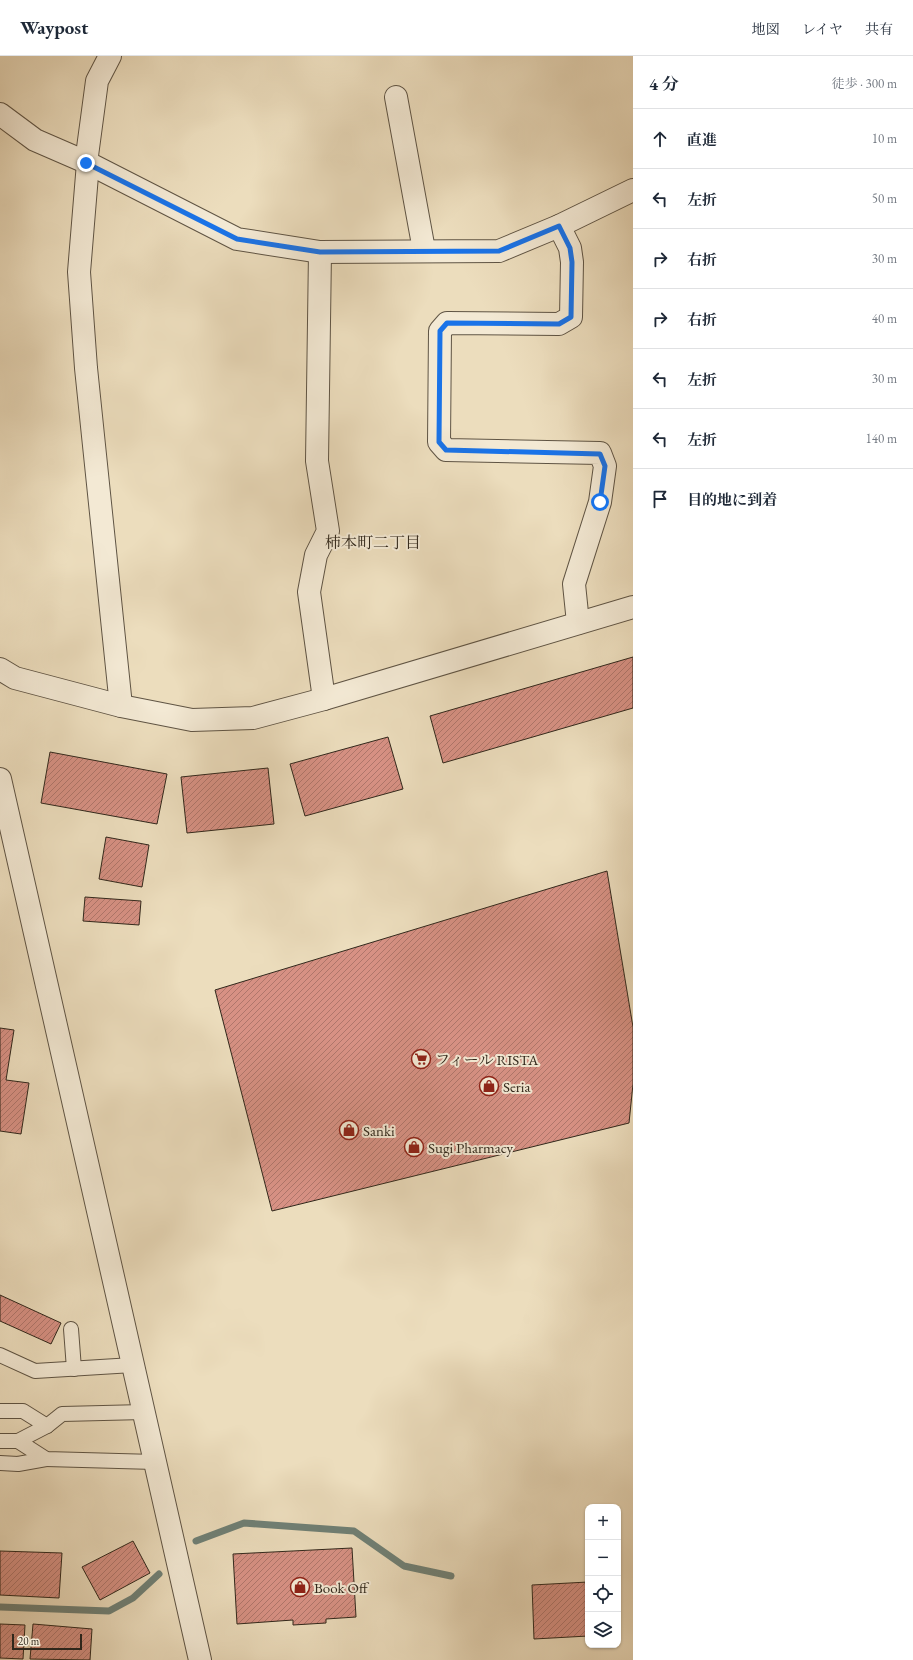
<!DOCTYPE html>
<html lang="ja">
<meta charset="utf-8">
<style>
:root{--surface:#fff;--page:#f6f6f7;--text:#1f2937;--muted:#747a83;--line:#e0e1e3}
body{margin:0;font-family:"EB Garamond","Noto Serif JP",serif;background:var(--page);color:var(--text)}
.controls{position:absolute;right:12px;bottom:12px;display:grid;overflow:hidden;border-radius:8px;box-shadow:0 1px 3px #0004}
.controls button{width:36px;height:36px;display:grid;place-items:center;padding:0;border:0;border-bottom:1px solid var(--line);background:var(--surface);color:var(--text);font:20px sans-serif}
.scale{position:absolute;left:12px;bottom:10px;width:70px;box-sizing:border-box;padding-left:4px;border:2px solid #30271b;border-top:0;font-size:11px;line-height:14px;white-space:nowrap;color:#30271b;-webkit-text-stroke:3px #f3e9d4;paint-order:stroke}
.stop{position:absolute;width:12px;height:12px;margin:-9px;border:3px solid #1a73e8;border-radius:50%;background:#fff}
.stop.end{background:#1a73e8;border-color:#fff;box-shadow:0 1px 4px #0008}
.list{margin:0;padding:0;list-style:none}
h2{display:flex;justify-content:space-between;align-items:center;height:52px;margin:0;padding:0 16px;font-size:17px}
h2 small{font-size:13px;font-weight:400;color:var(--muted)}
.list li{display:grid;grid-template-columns:26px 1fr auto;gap:12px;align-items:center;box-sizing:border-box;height:60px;padding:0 16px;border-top:1px solid var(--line)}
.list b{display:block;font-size:15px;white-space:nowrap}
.list em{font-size:13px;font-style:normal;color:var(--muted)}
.icon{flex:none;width:22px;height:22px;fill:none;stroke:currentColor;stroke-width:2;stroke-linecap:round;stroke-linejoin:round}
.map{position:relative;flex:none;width:633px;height:1604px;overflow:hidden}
header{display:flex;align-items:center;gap:24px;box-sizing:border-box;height:56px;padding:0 20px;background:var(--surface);border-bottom:1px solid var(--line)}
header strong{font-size:19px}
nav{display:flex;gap:22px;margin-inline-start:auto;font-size:14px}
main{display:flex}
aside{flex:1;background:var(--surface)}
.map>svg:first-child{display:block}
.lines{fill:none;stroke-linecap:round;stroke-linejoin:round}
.stream{stroke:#6f8076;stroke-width:7}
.building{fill:url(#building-hatch);stroke:#30271b}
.service-casing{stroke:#5f5444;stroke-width:16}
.minor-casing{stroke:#5f5444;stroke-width:24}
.tertiary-casing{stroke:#5f5444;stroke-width:24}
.service{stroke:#f3e9d4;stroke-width:14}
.minor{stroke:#f3e9d4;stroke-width:22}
.tertiary{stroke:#f3e9d4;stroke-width:22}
.route{stroke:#1a73e8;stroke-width:5}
.labels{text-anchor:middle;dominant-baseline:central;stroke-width:4;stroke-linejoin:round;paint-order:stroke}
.poi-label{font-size:15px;fill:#30271b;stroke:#f3e9d4;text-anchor:start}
.neighbourhood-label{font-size:16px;fill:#30271b;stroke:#f3e9d4}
</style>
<header>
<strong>Waypost</strong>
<nav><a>地図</a><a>レイヤ</a><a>共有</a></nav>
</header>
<main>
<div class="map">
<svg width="633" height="1604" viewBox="0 0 633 1604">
<defs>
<pattern id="building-hatch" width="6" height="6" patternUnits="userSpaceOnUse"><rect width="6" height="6" fill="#d79184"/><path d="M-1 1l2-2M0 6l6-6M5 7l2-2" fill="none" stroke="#af766b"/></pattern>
</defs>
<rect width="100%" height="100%" fill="#ecddbd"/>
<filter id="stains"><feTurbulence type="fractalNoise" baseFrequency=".005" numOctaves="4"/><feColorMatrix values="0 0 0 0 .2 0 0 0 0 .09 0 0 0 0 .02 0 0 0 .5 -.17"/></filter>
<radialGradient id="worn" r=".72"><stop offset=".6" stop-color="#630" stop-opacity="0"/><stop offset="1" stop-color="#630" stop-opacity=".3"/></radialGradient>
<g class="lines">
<g class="stream">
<path d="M196 1485 244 1467 354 1475 404 1510 451 1520"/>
<path d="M0 1551 109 1555 133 1542 159 1518"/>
</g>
</g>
<g class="building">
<path d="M633 601V652L443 707 430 660Z"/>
<path d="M388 681 403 733 305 760 290 708Z"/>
<path d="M50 696 167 718 157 768 41 747Z"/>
<path d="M268 712 274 768 187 777 181 721Z"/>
<path d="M106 781 149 789 142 831 99 823Z"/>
<path d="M607 815 633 971V1028L629 1067 272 1155 215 934Z"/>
<path d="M85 841 141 845 139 869 83 865Z"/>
<path d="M0 972 14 974 6 1024 29 1027 21 1078 0 1075Z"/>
<path d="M0 1239 61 1267 51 1288 0 1265Z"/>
<path d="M133 1485 150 1517 100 1544 82 1511Z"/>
<path d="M352 1492 356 1561 326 1563V1567L293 1569V1564L237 1568 233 1498Z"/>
<path d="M0 1495 62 1497 59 1542 0 1539Z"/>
<path d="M588 1526V1580L534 1583 532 1529Z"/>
<path d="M0 1568 25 1569 23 1603 0 1602Z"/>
<path d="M33 1568 92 1573 90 1604 30 1603Z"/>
</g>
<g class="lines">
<defs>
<g id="service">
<path d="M71 1273 74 1313"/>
<path d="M0 1299 35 1315 133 1309"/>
<path d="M0 1355H23L47 1370"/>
<path d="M0 1385H18L47 1370 62 1358 144 1356"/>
<path d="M18 1385 46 1403 155 1406"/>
<path d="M0 1407 18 1408 46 1403"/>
</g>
<g id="minor">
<path d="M396 41 424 194"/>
<path d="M0 58 35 84 88 107 237 183 320 196 499 195 559 170 633 134"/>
<path d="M86 107 97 25 110 0"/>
<path d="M88 107 79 216 86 312 121 650"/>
<path d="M559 170 570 192 572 206 571 261 559 268 447 267 440 275 439 386 446 394 600 397 605 410 600 446 574 528 578 567"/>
<path d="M320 196 317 405 328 475 316 499 309 536 324 643"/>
<path d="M0 613 15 622 121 650 192 664 253 662 324 643 633 551"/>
</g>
<path id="tertiary" d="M0 723 200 1604"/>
</defs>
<use href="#service" class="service-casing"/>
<use href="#minor" class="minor-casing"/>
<use href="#tertiary" class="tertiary-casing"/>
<use href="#service" class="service"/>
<use href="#minor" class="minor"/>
<use href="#tertiary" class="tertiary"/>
</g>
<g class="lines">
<path class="route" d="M86 107 237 183 320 196 499 195 559 170 570 192 572 206 571 261 559 268 447 267 440 275 439 386 446 394 600 398 605 410 600 446"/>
</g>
<defs>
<symbol id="supermarket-ring" viewBox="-11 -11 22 22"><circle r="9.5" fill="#f3e9d4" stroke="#8f2418" stroke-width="1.5"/><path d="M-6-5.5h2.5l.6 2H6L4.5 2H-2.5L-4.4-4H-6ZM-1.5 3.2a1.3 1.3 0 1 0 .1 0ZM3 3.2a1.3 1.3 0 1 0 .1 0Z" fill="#8f2418"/></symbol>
<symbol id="shop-ring" viewBox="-11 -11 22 22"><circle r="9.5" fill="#f3e9d4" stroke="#8f2418" stroke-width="1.5"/><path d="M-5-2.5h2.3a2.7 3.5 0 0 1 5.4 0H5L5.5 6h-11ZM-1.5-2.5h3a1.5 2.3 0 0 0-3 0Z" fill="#8f2418"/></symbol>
</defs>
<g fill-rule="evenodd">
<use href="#supermarket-ring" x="410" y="992" width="22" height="22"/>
<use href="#shop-ring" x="478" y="1019" width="22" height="22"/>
<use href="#shop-ring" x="338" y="1063" width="22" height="22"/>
<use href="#shop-ring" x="403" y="1080" width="22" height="22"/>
<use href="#shop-ring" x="289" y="1520" width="22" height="22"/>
</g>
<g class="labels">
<g class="poi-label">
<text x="435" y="1003">フィール RISTA</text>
<text x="503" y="1030">Seria</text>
<text x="363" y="1074">Sanki</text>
<text x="428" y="1091">Sugi Pharmacy</text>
<text x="314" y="1531">Book Off</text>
</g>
<g class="neighbourhood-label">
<text x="373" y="486">柿本町二丁目</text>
</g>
</g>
<rect width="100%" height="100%" filter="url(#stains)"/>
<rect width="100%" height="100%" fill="url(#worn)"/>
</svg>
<div class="controls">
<button>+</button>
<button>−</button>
<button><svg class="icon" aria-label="locate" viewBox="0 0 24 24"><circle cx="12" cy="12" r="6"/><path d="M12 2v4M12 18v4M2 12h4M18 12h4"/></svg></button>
<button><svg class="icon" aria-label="layers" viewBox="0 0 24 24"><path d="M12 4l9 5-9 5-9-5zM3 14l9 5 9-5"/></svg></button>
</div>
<div class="scale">20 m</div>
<div class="stop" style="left:600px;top:446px"></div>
<div class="stop end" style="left:86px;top:107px"></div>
</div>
<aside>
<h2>4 分<small>徒歩 · 300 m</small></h2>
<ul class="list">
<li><svg class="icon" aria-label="ahead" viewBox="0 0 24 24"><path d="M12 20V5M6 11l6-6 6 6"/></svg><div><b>直進</b></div><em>10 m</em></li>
<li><svg class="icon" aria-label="left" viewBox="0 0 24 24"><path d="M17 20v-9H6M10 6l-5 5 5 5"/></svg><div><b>左折</b></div><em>50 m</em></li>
<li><svg class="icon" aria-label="right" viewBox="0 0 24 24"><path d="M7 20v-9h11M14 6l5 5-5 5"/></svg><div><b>右折</b></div><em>30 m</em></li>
<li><svg class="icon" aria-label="right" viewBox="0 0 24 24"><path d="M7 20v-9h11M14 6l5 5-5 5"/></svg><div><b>右折</b></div><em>40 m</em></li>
<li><svg class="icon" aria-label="left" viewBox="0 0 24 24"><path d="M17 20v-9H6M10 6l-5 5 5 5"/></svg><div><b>左折</b></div><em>30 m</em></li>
<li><svg class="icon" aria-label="left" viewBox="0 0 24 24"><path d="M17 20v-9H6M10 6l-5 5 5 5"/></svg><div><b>左折</b></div><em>140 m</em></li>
<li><svg class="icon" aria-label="arrive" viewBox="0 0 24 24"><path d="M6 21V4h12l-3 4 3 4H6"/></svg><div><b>目的地に到着</b></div></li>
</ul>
</aside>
</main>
